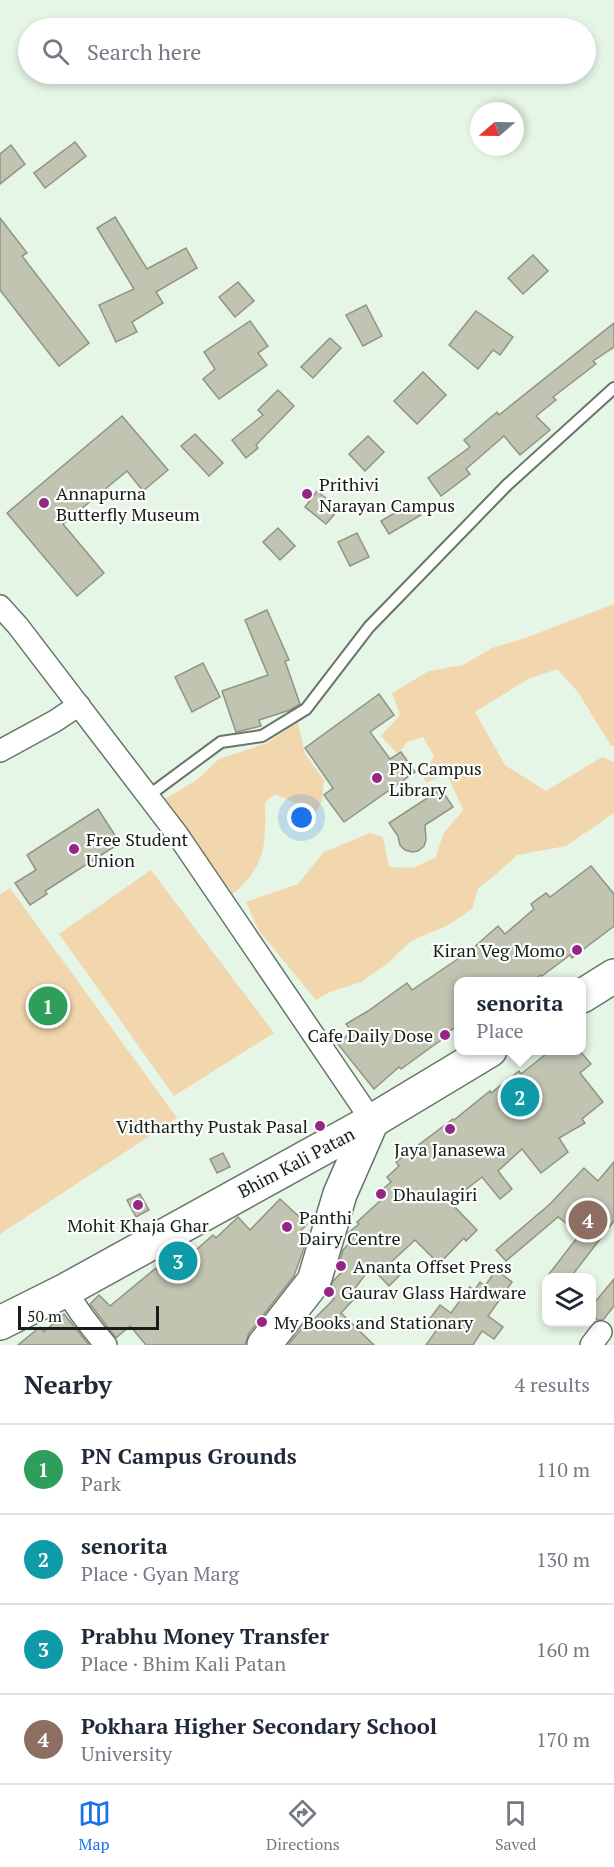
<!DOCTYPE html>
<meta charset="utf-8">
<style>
:root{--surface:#fff;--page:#f2f2f3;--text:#1f2937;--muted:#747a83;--line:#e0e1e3;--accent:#1a73e8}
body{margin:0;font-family:"PT Serif",serif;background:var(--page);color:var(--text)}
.controls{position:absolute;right:18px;bottom:18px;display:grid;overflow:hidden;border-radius:12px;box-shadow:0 3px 9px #0003}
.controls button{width:54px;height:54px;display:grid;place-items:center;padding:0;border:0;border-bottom:2px solid var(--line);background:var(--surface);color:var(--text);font:30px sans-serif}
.compass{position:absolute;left:470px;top:102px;width:54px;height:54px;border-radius:50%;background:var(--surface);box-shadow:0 3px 9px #0003;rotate:250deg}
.scale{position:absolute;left:18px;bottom:15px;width:141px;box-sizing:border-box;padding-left:6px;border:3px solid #171d18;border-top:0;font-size:16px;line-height:21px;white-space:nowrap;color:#171d18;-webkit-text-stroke:4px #fbfefb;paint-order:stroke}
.you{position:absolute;left:302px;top:818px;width:21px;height:21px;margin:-15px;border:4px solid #fff;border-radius:50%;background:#1a73e8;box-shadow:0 0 0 9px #1a73e833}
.badge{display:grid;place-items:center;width:39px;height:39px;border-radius:50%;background:var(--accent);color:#fff;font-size:20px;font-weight:700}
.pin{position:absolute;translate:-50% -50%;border:3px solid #fff;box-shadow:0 2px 6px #0006}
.popup{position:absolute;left:454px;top:977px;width:132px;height:78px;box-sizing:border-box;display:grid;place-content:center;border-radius:12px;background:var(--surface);filter:drop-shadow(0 2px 4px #0005);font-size:20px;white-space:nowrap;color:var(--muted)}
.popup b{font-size:22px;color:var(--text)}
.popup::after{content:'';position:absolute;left:50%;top:100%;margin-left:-12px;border:12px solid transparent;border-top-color:var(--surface)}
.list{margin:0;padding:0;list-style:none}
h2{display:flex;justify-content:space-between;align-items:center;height:78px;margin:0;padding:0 24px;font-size:26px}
h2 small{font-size:20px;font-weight:400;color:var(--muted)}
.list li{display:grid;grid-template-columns:39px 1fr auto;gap:18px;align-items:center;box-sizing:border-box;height:90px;padding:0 24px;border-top:2px solid var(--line)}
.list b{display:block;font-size:22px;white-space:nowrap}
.list p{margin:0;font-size:20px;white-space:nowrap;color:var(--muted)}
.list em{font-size:20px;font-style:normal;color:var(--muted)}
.icon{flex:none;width:33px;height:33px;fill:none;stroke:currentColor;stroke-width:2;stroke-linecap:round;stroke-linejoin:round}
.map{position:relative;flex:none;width:614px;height:1345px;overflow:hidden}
.search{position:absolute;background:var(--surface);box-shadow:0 3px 9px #0003;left:18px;right:18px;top:18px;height:66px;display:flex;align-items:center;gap:15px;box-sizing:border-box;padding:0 21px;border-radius:33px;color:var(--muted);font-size:22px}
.sheet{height:438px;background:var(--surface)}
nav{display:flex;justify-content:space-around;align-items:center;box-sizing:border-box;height:84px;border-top:2px solid var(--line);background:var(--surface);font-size:16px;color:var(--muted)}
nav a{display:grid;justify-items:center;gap:3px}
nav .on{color:var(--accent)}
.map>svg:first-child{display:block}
.green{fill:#f2d7ae}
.building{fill:#c1c4b1;stroke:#929482;stroke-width:1.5}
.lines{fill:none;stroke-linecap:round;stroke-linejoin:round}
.lane-casing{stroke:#677669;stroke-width:14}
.street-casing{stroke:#677669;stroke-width:24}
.primary-casing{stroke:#677669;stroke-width:36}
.lane{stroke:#fff;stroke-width:10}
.street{stroke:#fff;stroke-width:21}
.primary{stroke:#fff;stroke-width:33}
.poi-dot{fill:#962686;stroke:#fbfefb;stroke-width:2}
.labels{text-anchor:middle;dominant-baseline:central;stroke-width:4.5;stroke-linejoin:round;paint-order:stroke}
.poi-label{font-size:18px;fill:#171d18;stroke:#fbfefb;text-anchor:start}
.street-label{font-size:18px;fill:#171d18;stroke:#fbfefb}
</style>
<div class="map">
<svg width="614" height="1345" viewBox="0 0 614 1345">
<rect width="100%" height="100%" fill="#e5f5e6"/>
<g class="green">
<path d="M614 604V746H611L578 692 557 669 528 679 475 712 505 765 546 791 602 757 614 762V813L566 846 517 855 493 877 478 888 472 909 448 925 411 941 387 964 361 982 330 992 316 1000 259 931 246 902 298 884 324 852 370 833 383 837 389 867 413 868 436 857 443 834 463 810 447 774 426 783 423 775 434 756 423 737 407 742 398 754 381 736 400 715 392 693 429 671 463 665 492 648 525 638Z"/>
<path d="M298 722 305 754 324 780 322 801 316 812 275 794 265 802C266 846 266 866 231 896L161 801 197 780 219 759 267 743Z"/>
<path d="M151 870 274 1033 174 1096 59 934Z"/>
<path d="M10 888 177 1118 0 1234V894Z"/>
</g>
<g class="building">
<path d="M75 142 86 156 45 188 34 173Z"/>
<path d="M11 145 25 164 0 184V154Z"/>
<path d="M115 217 147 269 186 248 197 268 156 292 163 303 132 322 137 332 116 342 99 305 134 289 97 228Z"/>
<path d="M0 218 27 253 22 256 89 343 59 366 0 290Z"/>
<path d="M533 255 548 271 523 294 508 278Z"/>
<path d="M238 282 254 301 235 317 219 297Z"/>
<path d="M366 305 382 336 363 346 346 315Z"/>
<path d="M476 311 513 337 500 355 493 350 478 369 449 345Z"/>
<path d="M250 321 268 346 258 353 267 365 219 399 203 379 215 369 204 352Z"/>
<path d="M614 323V347L593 361 596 364 553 397 556 400 536 416 550 430 520 455 504 436 466 469 470 474 441 496 428 478 470 447 464 440 497 412 499 415Z"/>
<path d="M330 338 341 348 313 378 301 367Z"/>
<path d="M423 372 446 395 417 424 394 401Z"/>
<path d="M278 390 294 406 256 445 258 448 246 458 232 440 263 415 258 410Z"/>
<path d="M122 416 168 470 143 491 127 471 63 524 104 573 77 596 7 513Z"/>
<path d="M195 434 223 463 209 476 181 446Z"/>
<path d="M368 436 384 452 365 471 349 454Z"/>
<path d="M317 491 339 509 326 524 305 507Z"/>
<path d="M413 502 421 515 389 534 381 521Z"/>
<path d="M278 528 295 546 280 560 263 542Z"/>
<path d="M357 533 369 557 350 566 338 542Z"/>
<path d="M267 610 289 660 285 661 300 704 290 710 259 720 261 726 236 732 222 691 268 675 245 620Z"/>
<path d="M203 663 220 697 192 712 175 677Z"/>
<path d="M379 694 394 715 370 732 390 759 401 752 415 772 344 822 324 795 333 788 305 748Z"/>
<path d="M441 789 453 807 425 825 426 840 424 846 418 851 412 852 405 850 400 845 398 836 389 823Z"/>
<path d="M98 809 120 843 45 891 47 894 30 905 15 883 36 870 27 855Z"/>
<path d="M591 866 614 894V926L572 958 570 955 542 976 541 975 532 981H459V1025L445 1034 447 1036 430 1048 401 1069 399 1067 374 1089 337 1043 352 1032 346 1024 368 1011 407 983 412 990 471 950 498 926 505 934 534 909 531 904 546 893 550 897Z"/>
<path d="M551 1050H579L591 1064 580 1073 603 1102 582 1119 585 1123 559 1138 568 1152 541 1173 522 1149 498 1171 512 1189 500 1199 482 1177 450 1202 477 1230 466 1241 464 1238 439 1264 415 1240 389 1264 400 1275 389 1286 371 1267 350 1295 354 1299 341 1313 374 1345H288L307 1322 309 1324 334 1299 328 1293 333 1281 342 1272 338 1268 343 1250 351 1241 347 1236 348 1233 359 1224 357 1222 381 1200 376 1195 391 1182 387 1177 399 1166 396 1162 453 1119 454 1120 490 1091 491 1093 519 1071 521 1074Z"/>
<path d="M223 1153 230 1167 217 1173 210 1159Z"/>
<path d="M614 1162V1221L570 1278H546L580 1234 558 1217 506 1261 496 1250 550 1204 584 1168 598 1181Z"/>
<path d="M140 1194 149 1210 136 1217 127 1200Z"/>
<path d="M280 1199 307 1224 301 1231 308 1237 294 1276 249 1333 245 1345H146L130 1326 116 1338 90 1304 99 1295 110 1306 156 1268 157 1270 183 1251 188 1257 213 1235 216 1238 238 1217 250 1230Z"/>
<path d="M496 1270 512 1282 488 1316 503 1327 494 1339 482 1331 473 1345H426L436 1331 426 1324 440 1305 451 1313 470 1287 474 1291 480 1282 485 1286Z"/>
<path d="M614 1279V1306L603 1320H598L591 1314V1307Z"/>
<path d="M64 1314 89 1345H18L40 1327 44 1332Z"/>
</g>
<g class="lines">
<defs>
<path id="lane" d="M148 796 221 742 262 736 306 709 369 627 507 485 614 388"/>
<g id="street">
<path d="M0 606 18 626 177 834 372 1121"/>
<path d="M0 751 55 721 79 705"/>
<path d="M66 1290C77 1310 91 1328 106 1345"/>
<path d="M591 1345 601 1332"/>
</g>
<g id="primary">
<path d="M582 996 614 976"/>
<path d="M0 1323 66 1290 372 1121 490 1050"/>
<path d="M264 1345 314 1281 340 1194 372 1121"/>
</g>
</defs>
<use href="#lane" class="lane-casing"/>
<use href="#street" class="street-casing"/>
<use href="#primary" class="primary-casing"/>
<use href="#lane" class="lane"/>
<use href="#street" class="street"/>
<use href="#primary" class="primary"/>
</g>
<g class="poi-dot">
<circle cx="307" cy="494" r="6"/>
<circle cx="44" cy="503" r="6"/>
<circle cx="377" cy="778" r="6"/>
<circle cx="74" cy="849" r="6"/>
<circle cx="577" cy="950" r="6"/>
<circle cx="445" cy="1035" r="6"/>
<circle cx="320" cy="1126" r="6"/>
<circle cx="450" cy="1129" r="6"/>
<circle cx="381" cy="1194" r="6"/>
<circle cx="138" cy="1205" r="6"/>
<circle cx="287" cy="1227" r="6"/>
<circle cx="341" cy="1266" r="6"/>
<circle cx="329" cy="1292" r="6"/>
<circle cx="262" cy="1322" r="6"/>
</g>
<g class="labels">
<g class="poi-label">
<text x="319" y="484">Prithivi<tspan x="319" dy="21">Narayan Campus</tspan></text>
<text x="56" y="493">Annapurna<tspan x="56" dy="21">Butterfly Museum</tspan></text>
<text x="389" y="768">PN Campus<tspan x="389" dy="21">Library</tspan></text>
<text x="86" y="839">Free Student<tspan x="86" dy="21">Union</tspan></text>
<text x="565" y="950" text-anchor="end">Kiran Veg Momo</text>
<text x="433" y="1035" text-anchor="end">Cafe Daily Dose</text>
<text x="308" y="1126" text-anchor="end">Vidtharthy Pustak Pasal</text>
<text x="450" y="1149" text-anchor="middle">Jaya Janasewa</text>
<text x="393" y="1194">Dhaulagiri</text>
<text x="299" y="1217">Panthi<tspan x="299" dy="21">Dairy Centre</tspan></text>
<text x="138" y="1225" text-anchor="middle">Mohit Khaja Ghar</text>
<text x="353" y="1266">Ananta Offset Press</text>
<text x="341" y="1292">Gaurav Glass Hardware</text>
<text x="274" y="1322">My Books and Stationary</text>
</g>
<g class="street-label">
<text transform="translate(296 1162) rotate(-28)">Bhim Kali Patan</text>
</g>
</g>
</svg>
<div class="controls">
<button><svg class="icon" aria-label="layers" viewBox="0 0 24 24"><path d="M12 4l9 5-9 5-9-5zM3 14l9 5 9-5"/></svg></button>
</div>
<svg class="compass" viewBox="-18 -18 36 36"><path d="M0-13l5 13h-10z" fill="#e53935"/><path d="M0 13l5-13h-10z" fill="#747a83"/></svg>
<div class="scale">50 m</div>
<div class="you"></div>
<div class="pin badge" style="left:48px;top:1006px;background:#2e9e5b">1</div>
<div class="pin badge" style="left:520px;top:1097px;background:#0f9aa8">2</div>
<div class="popup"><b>senorita</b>Place</div>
<div class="pin badge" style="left:178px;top:1261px;background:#0f9aa8">3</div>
<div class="pin badge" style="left:588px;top:1220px;background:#8d6e63">4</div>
<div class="search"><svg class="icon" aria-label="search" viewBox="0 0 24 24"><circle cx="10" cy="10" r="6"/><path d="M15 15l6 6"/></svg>Search here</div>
</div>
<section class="sheet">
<h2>Nearby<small>4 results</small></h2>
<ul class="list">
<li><span class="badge" style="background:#2e9e5b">1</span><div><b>PN Campus Grounds</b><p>Park</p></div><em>110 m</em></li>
<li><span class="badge" style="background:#0f9aa8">2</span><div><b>senorita</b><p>Place · Gyan Marg</p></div><em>130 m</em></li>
<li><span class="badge" style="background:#0f9aa8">3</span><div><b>Prabhu Money Transfer</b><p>Place · Bhim Kali Patan</p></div><em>160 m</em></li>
<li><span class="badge" style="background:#8d6e63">4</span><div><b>Pokhara Higher Secondary School</b><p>University</p></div><em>170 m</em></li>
</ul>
</section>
<nav>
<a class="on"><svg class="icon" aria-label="map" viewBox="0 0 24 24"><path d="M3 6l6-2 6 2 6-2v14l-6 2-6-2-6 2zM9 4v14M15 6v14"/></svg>Map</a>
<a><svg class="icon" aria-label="directions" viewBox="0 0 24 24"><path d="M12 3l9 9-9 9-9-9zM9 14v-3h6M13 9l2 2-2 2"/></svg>Directions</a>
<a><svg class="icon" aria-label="saved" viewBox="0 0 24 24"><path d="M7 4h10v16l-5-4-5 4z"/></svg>Saved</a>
</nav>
